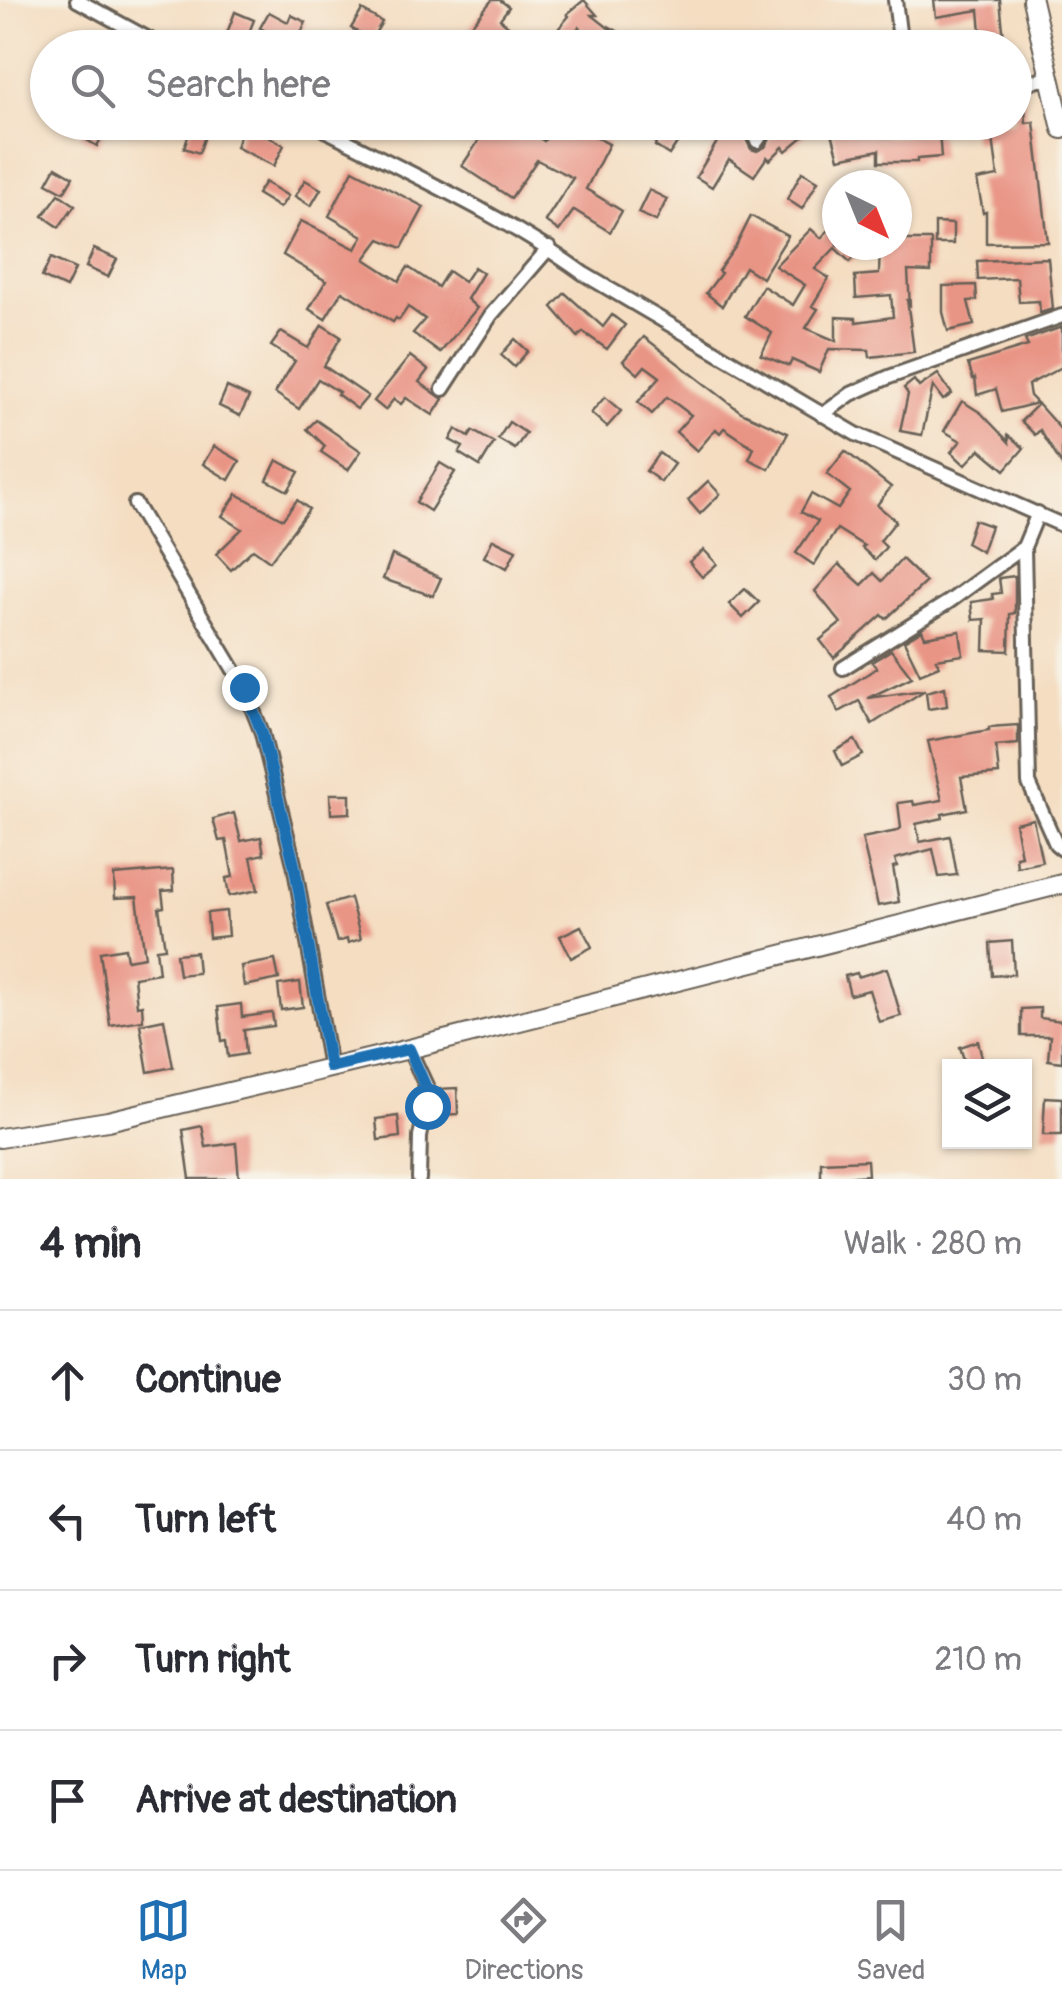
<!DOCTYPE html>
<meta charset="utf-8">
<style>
:root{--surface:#fff;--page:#f7f7f7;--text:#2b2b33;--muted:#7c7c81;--line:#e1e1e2;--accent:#1f6fb2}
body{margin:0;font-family:Pangolin,sans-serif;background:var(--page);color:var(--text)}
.controls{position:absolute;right:30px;bottom:30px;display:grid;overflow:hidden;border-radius:0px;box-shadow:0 2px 8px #0004}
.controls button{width:90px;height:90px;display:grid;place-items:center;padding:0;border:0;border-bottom:2px solid var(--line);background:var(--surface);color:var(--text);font:50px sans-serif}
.compass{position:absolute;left:822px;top:170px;width:90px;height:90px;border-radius:50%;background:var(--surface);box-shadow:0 2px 8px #0004;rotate:137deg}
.stop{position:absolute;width:30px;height:30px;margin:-22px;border:8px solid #1f6fb2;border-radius:50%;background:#fff}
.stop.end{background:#1f6fb2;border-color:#fff;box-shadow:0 2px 10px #0008}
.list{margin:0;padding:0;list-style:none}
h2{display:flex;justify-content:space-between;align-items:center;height:130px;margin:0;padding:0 40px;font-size:42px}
h2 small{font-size:32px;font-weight:400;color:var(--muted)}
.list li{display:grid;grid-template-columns:65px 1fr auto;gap:30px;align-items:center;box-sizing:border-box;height:140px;padding:0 40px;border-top:2px solid var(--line)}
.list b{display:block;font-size:38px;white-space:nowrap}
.list em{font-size:32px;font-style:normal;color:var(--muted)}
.icon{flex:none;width:55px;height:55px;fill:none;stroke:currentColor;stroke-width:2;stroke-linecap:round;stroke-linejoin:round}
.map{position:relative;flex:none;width:1062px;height:1179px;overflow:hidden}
.search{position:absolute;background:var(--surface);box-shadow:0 2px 8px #0004;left:30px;right:30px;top:30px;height:110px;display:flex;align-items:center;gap:25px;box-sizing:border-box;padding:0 35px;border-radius:55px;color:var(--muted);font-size:38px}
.sheet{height:690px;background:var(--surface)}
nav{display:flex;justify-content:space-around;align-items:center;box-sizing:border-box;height:140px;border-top:2px solid var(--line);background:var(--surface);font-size:28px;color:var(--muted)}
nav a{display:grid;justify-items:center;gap:5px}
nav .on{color:var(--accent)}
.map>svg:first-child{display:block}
.building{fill:#e99586}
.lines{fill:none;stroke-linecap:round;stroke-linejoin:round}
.street-casing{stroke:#686056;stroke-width:18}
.secondary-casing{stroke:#686056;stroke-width:22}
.street{stroke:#fff;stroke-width:12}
.secondary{stroke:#fff;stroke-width:18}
.route{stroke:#1f6fb2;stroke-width:12}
</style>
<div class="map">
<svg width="1062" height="1179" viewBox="0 0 1062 1179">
<rect width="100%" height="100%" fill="#f7f3e8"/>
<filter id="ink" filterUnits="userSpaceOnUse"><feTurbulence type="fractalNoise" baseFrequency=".01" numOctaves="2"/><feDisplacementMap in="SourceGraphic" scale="20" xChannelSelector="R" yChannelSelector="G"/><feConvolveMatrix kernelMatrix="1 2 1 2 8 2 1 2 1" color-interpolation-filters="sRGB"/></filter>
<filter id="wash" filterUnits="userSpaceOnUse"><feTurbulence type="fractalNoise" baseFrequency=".0048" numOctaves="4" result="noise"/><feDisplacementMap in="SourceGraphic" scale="40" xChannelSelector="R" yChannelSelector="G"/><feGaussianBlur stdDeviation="2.25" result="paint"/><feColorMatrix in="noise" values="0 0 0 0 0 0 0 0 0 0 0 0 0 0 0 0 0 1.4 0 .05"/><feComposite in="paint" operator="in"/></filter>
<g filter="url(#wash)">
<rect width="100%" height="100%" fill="#f4ddc1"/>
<g id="blocks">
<g class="building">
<path d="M492 0H500L509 7 500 19 520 36 510 48H502L488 34 483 40 469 28Z"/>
<path d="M584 0 597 15H592L611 30 610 27 626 36 618 48H603L579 27 565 43 554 34 569 16 567 14Z"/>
<path d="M934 0H1000L1004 40 982 43 979 10 936 17Z"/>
<path d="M362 10 382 22 371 40 351 28Z"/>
<path d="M235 12 254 20 246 40 227 33Z"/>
<path d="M269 12 288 22 291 15 306 22 294 48H272L278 37 260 28Z"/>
<path d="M1024 92 1026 123 1034 122 1048 242 986 243V212L983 213 977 180 998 176 993 138 974 142 971 122H1014V93Z"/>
<path d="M88 122H99L107 127 97 146 80 136Z"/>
<path d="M193 122H210L199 153 184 148Z"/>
<path d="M244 122H265L261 133 284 145 274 166 236 147Z"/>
<path d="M443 122H517L544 141 558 122 568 130 570 125 593 136 609 144 586 189 622 211 610 232 574 210 559 231 545 221 573 178 537 160 511 198 462 166 483 134 468 124 457 136Z"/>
<path d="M618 122H691L669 155 655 146 656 143Z"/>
<path d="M729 122H758L747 141 751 149 757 151 765 147 780 122H821L786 151 783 147 770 160 767 157 754 176 729 159 712 187 696 177Z"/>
<path d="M829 122H885L886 137 939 132 941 157 917 159V162H879V150L839 158Z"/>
<path d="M56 167 73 177 64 192 47 183Z"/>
<path d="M353 170 424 207 402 248 380 239 365 259 399 281 408 267 438 287 448 271 464 282 474 267 483 273 467 299 477 308 440 353 413 333 425 319 408 307 399 320 396 318 393 322 342 291 325 319 309 309 326 281 283 255 301 221 356 249 363 236 329 216Z"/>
<path d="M802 172 818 181 802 209 787 199Z"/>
<path d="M305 180 321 189 311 206 295 196Z"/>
<path d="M265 182 288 196 280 208 257 194Z"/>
<path d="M649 190 667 199 656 221 638 213Z"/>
<path d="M59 194 75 205 59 227 43 216Z"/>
<path d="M751 216 788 236 762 278 745 267 722 306 706 293 721 273 718 271 736 246Z"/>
<path d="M837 221V245H866L850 262 835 248 815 269 829 278 812 306 818 309 806 328 836 341V317L856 318V322L893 317 891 295 856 298 855 276 879 274 880 245H897V240H931V272L908 271 910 307 907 299 914 352 870 357 869 350 829 349 819 372 792 360 789 366 761 355 772 333 745 316 763 286 793 305 805 285 775 266 811 229 821 238Z"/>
<path d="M935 223 953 224V244H935Z"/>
<path d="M94 249 117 259 108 277 86 267Z"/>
<path d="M51 258 75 269 66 288 42 277Z"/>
<path d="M1048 258 1053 309 1040 313 1039 301 1019 302 1017 278 978 280 977 261Z"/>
<path d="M976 285 977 300 968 301 974 325 948 331 943 312V286Z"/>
<path d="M565 293 603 327 612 315 625 325 607 349 583 332 578 337 552 307Z"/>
<path d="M322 325 341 337 324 366 368 396 357 409 337 394 339 392 318 379 299 409 275 393 295 361 271 346 281 332 308 348Z"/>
<path d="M1062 327V367L1028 385 1030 396 1037 403 1002 412 996 389 977 395 975 378 973 379 968 364 1028 346 1025 340Z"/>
<path d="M644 337 741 412 788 433 769 469 749 459 754 448 724 428 720 433 716 429 697 451 676 432 691 415 667 397 652 414 638 402 660 377 645 366 638 374 623 361Z"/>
<path d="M515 339 528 351 514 367 501 355Z"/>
<path d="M410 356 428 370 419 382 443 399 433 415 406 398 401 404 394 399 385 410 374 401Z"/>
<path d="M938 374 952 394 943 400 933 386 922 435 900 431 908 394 904 388 914 380 919 387Z"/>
<path d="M227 387 249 397 240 416 219 406Z"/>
<path d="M605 397 621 411 607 427 591 413Z"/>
<path d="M962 401 981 413 1009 442 1008 435 1024 448 1005 470 980 449 965 465 951 452 961 441 944 431Z"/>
<path d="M1038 404 1062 431V465L1040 430 1035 435 1021 421Z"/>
<path d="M316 420 361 451 348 470 321 452 325 446 307 429Z"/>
<path d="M509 422 526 433 515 449 498 439Z"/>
<path d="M456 429 469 437 473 431 494 443 480 466 459 453 463 447 450 440Z"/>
<path d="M214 446 240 461 229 480 203 464Z"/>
<path d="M845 451 891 487 877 505 896 521 880 541 886 547 875 560 862 548 864 546 837 529 814 565 796 553 818 521 801 512 811 494 838 509 850 492 827 474Z"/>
<path d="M659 453 674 464 661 482 646 471Z"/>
<path d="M277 460 299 472 288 491 267 480Z"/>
<path d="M440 463 455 472 430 511 416 502Z"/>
<path d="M708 481 720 494 700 514 688 500Z"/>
<path d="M237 494 283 519 297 500 309 509 270 561 253 549 231 570 216 554 242 529 222 516Z"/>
<path d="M974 520 991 526 982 552 966 543Z"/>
<path d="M493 539 516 550 507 568 484 557Z"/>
<path d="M704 550 717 564 702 577 689 562Z"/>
<path d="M392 555 441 578 433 596 383 579Z"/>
<path d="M902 559 926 582 886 619 882 615 834 658 820 640 841 623 815 591 839 564 862 585 874 573 882 581Z"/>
<path d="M1015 576V613L1010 614 1009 651 984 650 985 619 973 620 971 602 993 599 992 594 1001 593 999 578Z"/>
<path d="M745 589 759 602 743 618 729 604Z"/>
<path d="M922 630 925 637 960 631 963 655 936 659 939 666 920 674 904 641Z"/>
<path d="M891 650 912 677 868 698 925 690 872 724 859 701 839 712 831 697 877 668 872 662Z"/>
<path d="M945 687 947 706 928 709 926 692Z"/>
<path d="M1018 725V744L996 746 999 774 961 777 967 809 942 814 943 818 916 824 920 842 950 836 957 875 939 877 933 849 895 859 897 866 893 867 899 902 878 906 862 838 897 831 901 828 898 803 913 801 914 805 942 800 928 741 989 730V727Z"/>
<path d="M855 740 863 755 842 766 835 751Z"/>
<path d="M330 794H350V813L331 814Z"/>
<path d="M234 813 241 841 261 837 264 854 251 857 258 890 229 896 226 878 233 877 226 840 219 841 213 819Z"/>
<path d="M1033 819 1042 862 1017 867 1016 857 1021 856 1015 823Z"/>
<path d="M173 870 174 890 162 891 164 907 159 908 165 948 156 949 159 973 134 977 137 1006 142 1005 143 1020 110 1025 100 952 125 948 127 960 145 957 137 897 115 898 114 875Z"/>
<path d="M350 898 361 939 348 943 347 939 337 942 326 905Z"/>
<path d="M226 911 228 936 209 938 207 913Z"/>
<path d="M581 926 592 947 571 958 560 936Z"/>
<path d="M1012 941 1014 974 992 976 990 943Z"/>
<path d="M196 952 198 973 179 975 176 954Z"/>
<path d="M275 960 279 979 244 986 241 966Z"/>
<path d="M887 968 901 1016 879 1022 869 990 850 995 845 976 857 973 858 977Z"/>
<path d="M300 982 303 1007 281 1010 278 985Z"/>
<path d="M241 1004 242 1017 272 1013 274 1026 244 1030 246 1054 228 1057 226 1040 222 1041 218 1007Z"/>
<path d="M1040 1008V1018L1062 1021V1062L1048 1060 1050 1036H1021V1009Z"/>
<path d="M164 1019 173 1067 148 1072 140 1024Z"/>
<path d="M978 1041 984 1066H966L960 1047Z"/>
<path d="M457 1088 458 1114 437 1115 438 1089Z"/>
<path d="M1045 1097 1062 1098V1135H1043Z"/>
<path d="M398 1116 400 1137 378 1140 376 1119Z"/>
<path d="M202 1126 206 1147 236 1143 239 1179H190L183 1130Z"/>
<path d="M867 1160 868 1175 821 1179V1162Z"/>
</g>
</g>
</g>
<g filter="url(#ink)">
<use href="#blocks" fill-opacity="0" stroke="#686056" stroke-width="2.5"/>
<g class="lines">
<defs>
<g id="street">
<path d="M77 0 165 48"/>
<path d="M895 0 901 48"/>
<path d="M1014 83 1049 79"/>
<path d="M310 122C403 171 499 212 584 274L856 434 1062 525"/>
<path d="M757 141 770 122"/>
<path d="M443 389 491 315 549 248"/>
<path d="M822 415 851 394 889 377 1062 316"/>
<path d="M135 504 244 687 262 733 294 864 330 1067"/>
<path d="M1024 547 1029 783 1056 844 1062 849"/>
<path d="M843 668 950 601 1024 547 1038 513"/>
<path d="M409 1049 429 1092 420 1137 419 1179"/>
</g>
<g id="secondary">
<path d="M1032 0 1062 129"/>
<path d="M0 1138 108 1121 409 1049 1062 884"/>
</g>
</defs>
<use href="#street" class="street-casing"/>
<use href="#secondary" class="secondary-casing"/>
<use href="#street" class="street"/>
<use href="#secondary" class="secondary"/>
</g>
</g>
<g class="lines" filter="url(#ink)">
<path class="route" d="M244 687 262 733 294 864 330 1067 409 1049 428 1092 427 1106"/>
</g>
</svg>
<div class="controls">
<button><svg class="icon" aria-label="layers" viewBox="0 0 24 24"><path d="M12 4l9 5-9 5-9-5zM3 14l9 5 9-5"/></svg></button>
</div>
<svg class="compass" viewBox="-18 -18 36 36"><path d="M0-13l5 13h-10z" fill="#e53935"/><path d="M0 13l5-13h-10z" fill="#7c7c81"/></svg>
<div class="stop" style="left:427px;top:1106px"></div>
<div class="stop end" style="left:244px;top:687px"></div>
<div class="search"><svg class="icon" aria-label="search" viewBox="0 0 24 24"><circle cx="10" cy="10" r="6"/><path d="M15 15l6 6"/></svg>Search here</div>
</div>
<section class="sheet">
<h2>4 min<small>Walk · 280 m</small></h2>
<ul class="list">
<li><svg class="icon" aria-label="ahead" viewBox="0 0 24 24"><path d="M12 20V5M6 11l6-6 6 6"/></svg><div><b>Continue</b></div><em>30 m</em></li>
<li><svg class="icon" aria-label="left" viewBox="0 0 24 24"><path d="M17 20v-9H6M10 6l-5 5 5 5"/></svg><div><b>Turn left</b></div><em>40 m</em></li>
<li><svg class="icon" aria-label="right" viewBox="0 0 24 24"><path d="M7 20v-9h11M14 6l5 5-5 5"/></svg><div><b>Turn right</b></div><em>210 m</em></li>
<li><svg class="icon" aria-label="arrive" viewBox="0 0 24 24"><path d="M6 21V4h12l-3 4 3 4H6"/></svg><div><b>Arrive at destination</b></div></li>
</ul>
</section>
<nav>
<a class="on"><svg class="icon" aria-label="map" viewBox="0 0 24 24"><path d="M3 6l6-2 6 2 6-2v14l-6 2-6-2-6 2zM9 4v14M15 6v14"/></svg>Map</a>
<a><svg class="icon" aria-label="directions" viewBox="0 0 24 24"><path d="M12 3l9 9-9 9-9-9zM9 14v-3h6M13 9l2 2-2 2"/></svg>Directions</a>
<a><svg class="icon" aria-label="saved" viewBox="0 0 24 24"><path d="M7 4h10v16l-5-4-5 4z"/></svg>Saved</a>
</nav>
